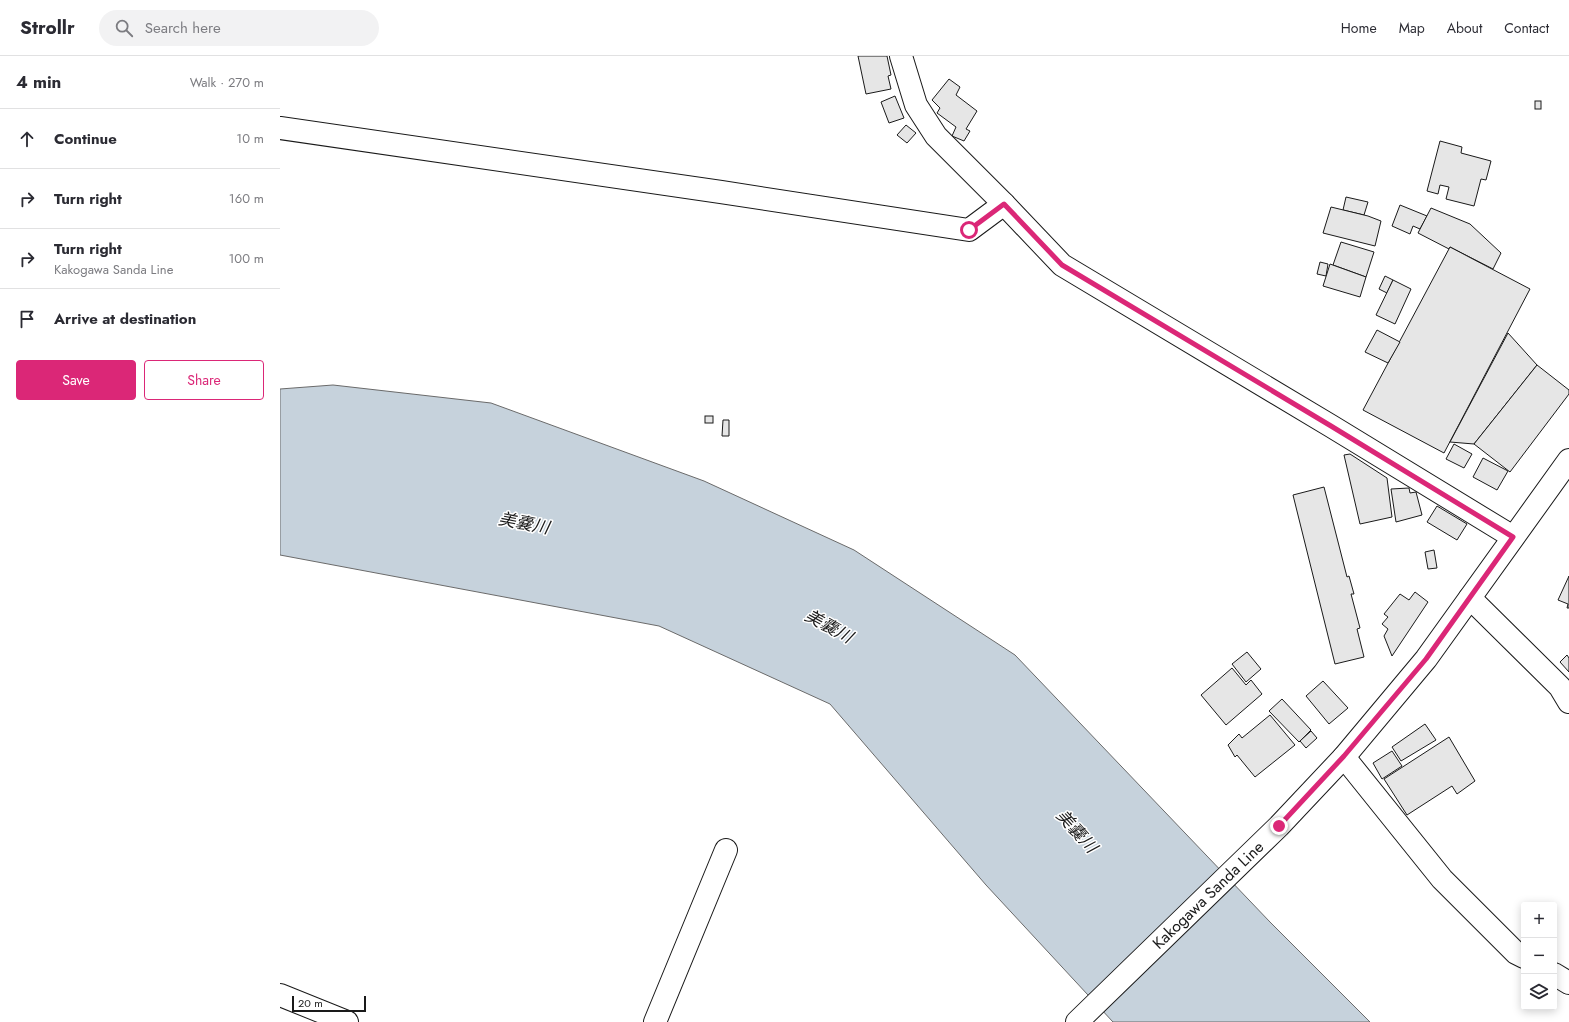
<!DOCTYPE html>
<meta charset="utf-8">
<style>
:root{--surface:#fff;--page:#f2f2f3;--text:#2b2b33;--muted:#7c7c81;--line:#e1e1e2;--accent:#db2777}
body{margin:0;font-family:Jost,"Noto Sans JP",sans-serif;background:var(--page);color:var(--text)}
.controls{position:absolute;right:12px;bottom:12px;display:grid;overflow:hidden;border-radius:4px;box-shadow:0 2px 10px #0003}
.controls button{width:36px;height:36px;display:grid;place-items:center;padding:0;border:0;border-bottom:1px solid var(--line);background:var(--surface);color:var(--text);font:20px sans-serif}
.scale{position:absolute;left:12px;bottom:10px;width:74px;box-sizing:border-box;padding-left:4px;border:2px solid #1a1a1a;border-top:0;font-size:11px;line-height:14px;white-space:nowrap;color:#1a1a1a;-webkit-text-stroke:3px #fff;paint-order:stroke}
.stop{position:absolute;width:12px;height:12px;margin:-9px;border:3px solid #db2777;border-radius:50%;background:#fff}
.stop.end{background:#db2777;border-color:#fff;box-shadow:0 1px 4px #0008}
.list{margin:0;padding:0;list-style:none}
h2{display:flex;justify-content:space-between;align-items:center;height:52px;margin:0;padding:0 16px;font-size:17px}
h2 small{font-size:13px;font-weight:400;color:var(--muted)}
.list li{display:grid;grid-template-columns:26px 1fr auto;gap:12px;align-items:center;box-sizing:border-box;height:60px;padding:0 16px;border-top:1px solid var(--line)}
.list b{display:block;font-size:15px;white-space:nowrap}
.list p{margin:0;font-size:13px;white-space:nowrap;color:var(--muted)}
.list em{font-size:13px;font-style:normal;color:var(--muted)}
.actions{display:flex;gap:8px;padding:12px 16px}
.actions a{flex:1;padding:9px 0;border:1px solid var(--accent);border-radius:4px;text-align:center;font-size:14px;color:var(--accent)}
.actions .main{background:var(--accent);color:#fff}
.icon{flex:none;width:22px;height:22px;fill:none;stroke:currentColor;stroke-width:2;stroke-linecap:round;stroke-linejoin:round}
.map{position:relative;flex:none;width:1289px;height:966px;overflow:hidden}
header{display:flex;align-items:center;gap:24px;box-sizing:border-box;height:56px;padding:0 20px;background:var(--surface);border-bottom:1px solid var(--line)}
header strong{font-size:19px}
nav{display:flex;gap:22px;margin-inline-start:auto;font-size:14px}
.search{width:280px;height:36px;background:var(--page);display:flex;align-items:center;gap:10px;box-sizing:border-box;padding:0 14px;border-radius:22px;color:var(--muted);font-size:15px}
main{display:flex}
aside{flex:1;background:var(--surface)}
.map>svg:first-child{display:block}
.water{fill:#c6d2dc;stroke:#6a6a6a}
.building{fill:#e6e6e6;stroke:#1a1a1a}
.lines{fill:none;stroke-linecap:round;stroke-linejoin:round}
.minor-casing{stroke:#1a1a1a;stroke-width:24}
.major-casing{stroke:#1a1a1a;stroke-width:24}
.minor{stroke:#fff;stroke-width:22}
.major{stroke:#fff;stroke-width:22}
.route{stroke:#db2777;stroke-width:5}
.labels{text-anchor:middle;dominant-baseline:central;stroke-width:3;stroke-linejoin:round;paint-order:stroke}
.street-label{font-size:16px;fill:#1a1a1a;stroke:#fff}
.water-label{font-size:17px;font-style:italic;fill:#1a1a1a;stroke:#fff}
</style>
<header>
<strong>Strollr</strong>
<div class="search"><svg class="icon" aria-label="search" viewBox="0 0 24 24"><circle cx="10" cy="10" r="6"/><path d="M15 15l6 6"/></svg>Search here</div>
<nav><a>Home</a><a>Map</a><a>About</a><a>Contact</a></nav>
</header>
<main>
<aside>
<h2>4 min<small>Walk · 270 m</small></h2>
<ul class="list">
<li><svg class="icon" aria-label="ahead" viewBox="0 0 24 24"><path d="M12 20V5M6 11l6-6 6 6"/></svg><div><b>Continue</b></div><em>10 m</em></li>
<li><svg class="icon" aria-label="right" viewBox="0 0 24 24"><path d="M7 20v-9h11M14 6l5 5-5 5"/></svg><div><b>Turn right</b></div><em>160 m</em></li>
<li><svg class="icon" aria-label="right" viewBox="0 0 24 24"><path d="M7 20v-9h11M14 6l5 5-5 5"/></svg><div><b>Turn right</b><p>Kakogawa Sanda Line</p></div><em>100 m</em></li>
<li><svg class="icon" aria-label="arrive" viewBox="0 0 24 24"><path d="M6 21V4h12l-3 4 3 4H6"/></svg><div><b>Arrive at destination</b></div></li>
</ul>
<div class="actions"><a class="main">Save</a><a>Share</a></div>
</aside>
<div class="map">
<svg width="1289" height="966" viewBox="0 0 1289 966">
<rect width="100%" height="100%" fill="#fff"/>
<path class="water" d="M53 329 211 347 424 425 574 494 735 599 990 866 1090 966H833L706 829 550 648 379 570 0 499V333Z"/>
<g class="building">
<path d="M578 0H607L611 19 608 20 611 33 586 38Z"/>
<path d="M669 23 680 31 676 39 697 55 686 73 690 75 684 85 672 80 676 71 657 57 660 52 652 44Z"/>
<path d="M615 40 624 62 609 67 601 46Z"/>
<rect x="1255" y="45" width="6" height="8"/>
<path d="M626 69 636 77 627 87 617 79Z"/>
<path d="M1160 85 1182 91 1181 97 1211 105 1206 124 1201 123 1194 150 1166 143 1169 131 1160 129 1158 138 1147 135Z"/>
<path d="M1066 141 1088 146 1084 159 1063 154Z"/>
<path d="M1120 149 1147 160 1140 173 1133 170 1130 178 1112 170Z"/>
<path d="M1051 151 1088 160 1101 165 1095 190 1043 177Z"/>
<path d="M1151 152 1190 168 1221 197 1213 213 1170 191 1169 193 1138 177Z"/>
<path d="M1061 186 1094 196 1086 221 1053 209Z"/>
<path d="M1170 191 1250 233 1164 397 1083 354Z"/>
<path d="M1040 206 1048 208 1046 220 1037 218Z"/>
<path d="M1050 208 1086 221 1080 241 1043 230Z"/>
<path d="M1105 220 1113 224 1107 237 1099 233Z"/>
<path d="M1113 224 1131 233 1115 268 1096 259Z"/>
<path d="M1097 274 1120 286 1108 307 1085 296Z"/>
<path d="M1228 277 1257 309 1194 388 1170 386Z"/>
<path d="M1257 309 1289 334V338L1230 416 1194 388Z"/>
<rect x="425" y="360" width="8" height="7"/>
<path d="M443 364H449V380H442Z"/>
<path d="M1174 388 1192 398 1184 412 1166 403Z"/>
<path d="M1070 398 1107 422 1112 461 1080 468 1064 399Z"/>
<path d="M1203 402 1228 415 1217 434 1193 421Z"/>
<path d="M1044 431 1067 521 1069 520 1074 538H1071L1080 572 1077 573 1084 601 1055 608 1013 439Z"/>
<path d="M1129 432 1130 437 1136 436 1142 459 1116 466 1111 433Z"/>
<path d="M1157 450 1187 468 1177 484 1147 466Z"/>
<path d="M1154 494 1157 512 1148 513 1145 496Z"/>
<path d="M1289 520V552H1287L1288 548 1278 544Z"/>
<path d="M1135 536 1148 546 1112 600 1104 580 1108 573 1102 568 1108 561 1104 558 1120 538 1129 544Z"/>
<path d="M967 596 981 613 966 626 952 608Z"/>
<path d="M1287 599 1289 602V616L1280 606Z"/>
<path d="M952 612 966 629 971 624 982 638 946 669 921 639Z"/>
<path d="M1043 625 1068 652 1049 668 1026 640Z"/>
<path d="M1002 643 1031 674 1019 686 989 655Z"/>
<path d="M990 659 1015 689 975 721 957 699 955 701 948 689 959 678 962 682Z"/>
<path d="M1145 668 1156 684 1121 705 1112 691Z"/>
<path d="M1031 675 1037 682 1026 692 1020 685Z"/>
<path d="M1169 681 1195 725 1177 738 1172 730 1127 759 1104 723Z"/>
<path d="M1112 695 1122 710 1102 723 1093 707Z"/>
</g>
<g class="lines">
<defs>
<g id="minor">
<path d="M621 0 636 49 656 80 724 148 782 209 1051 370 1233 481"/>
<path d="M0 72 441 136 689 174 724 148"/>
<path d="M1190 542 1280 631 1289 646"/>
<path d="M1064 701 1162 823 1236 897 1244 901"/>
<path d="M1274 918 1289 927"/>
<path d="M0 939 67 966"/>
<path d="M375 966 446 794"/>
</g>
<path id="major" d="M797 966 999 770 1064 701 1146 603 1289 404"/>
</defs>
<use href="#minor" class="minor-casing"/>
<use href="#major" class="major-casing"/>
<use href="#minor" class="minor"/>
<use href="#major" class="major"/>
</g>
<g class="lines">
<path class="route" d="M689 174 724 148 782 209 1051 370 1233 481 1146 603 1064 700 999 770"/>
</g>
<g class="labels">
<g class="street-label">
<text transform="translate(928 839) rotate(-44)">Kakogawa Sanda Line</text>
</g>
<g class="water-label">
<text transform="translate(244 467) rotate(11)">美嚢川</text>
<text transform="translate(549 570) rotate(29)">美嚢川</text>
<text transform="translate(797 775) rotate(48)">美嚢川</text>
</g>
</g>
</svg>
<div class="controls">
<button>+</button>
<button>−</button>
<button><svg class="icon" aria-label="layers" viewBox="0 0 24 24"><path d="M12 4l9 5-9 5-9-5zM3 14l9 5 9-5"/></svg></button>
</div>
<div class="scale">20 m</div>
<div class="stop" style="left:689px;top:174px"></div>
<div class="stop end" style="left:999px;top:770px"></div>
</div>
</main>
